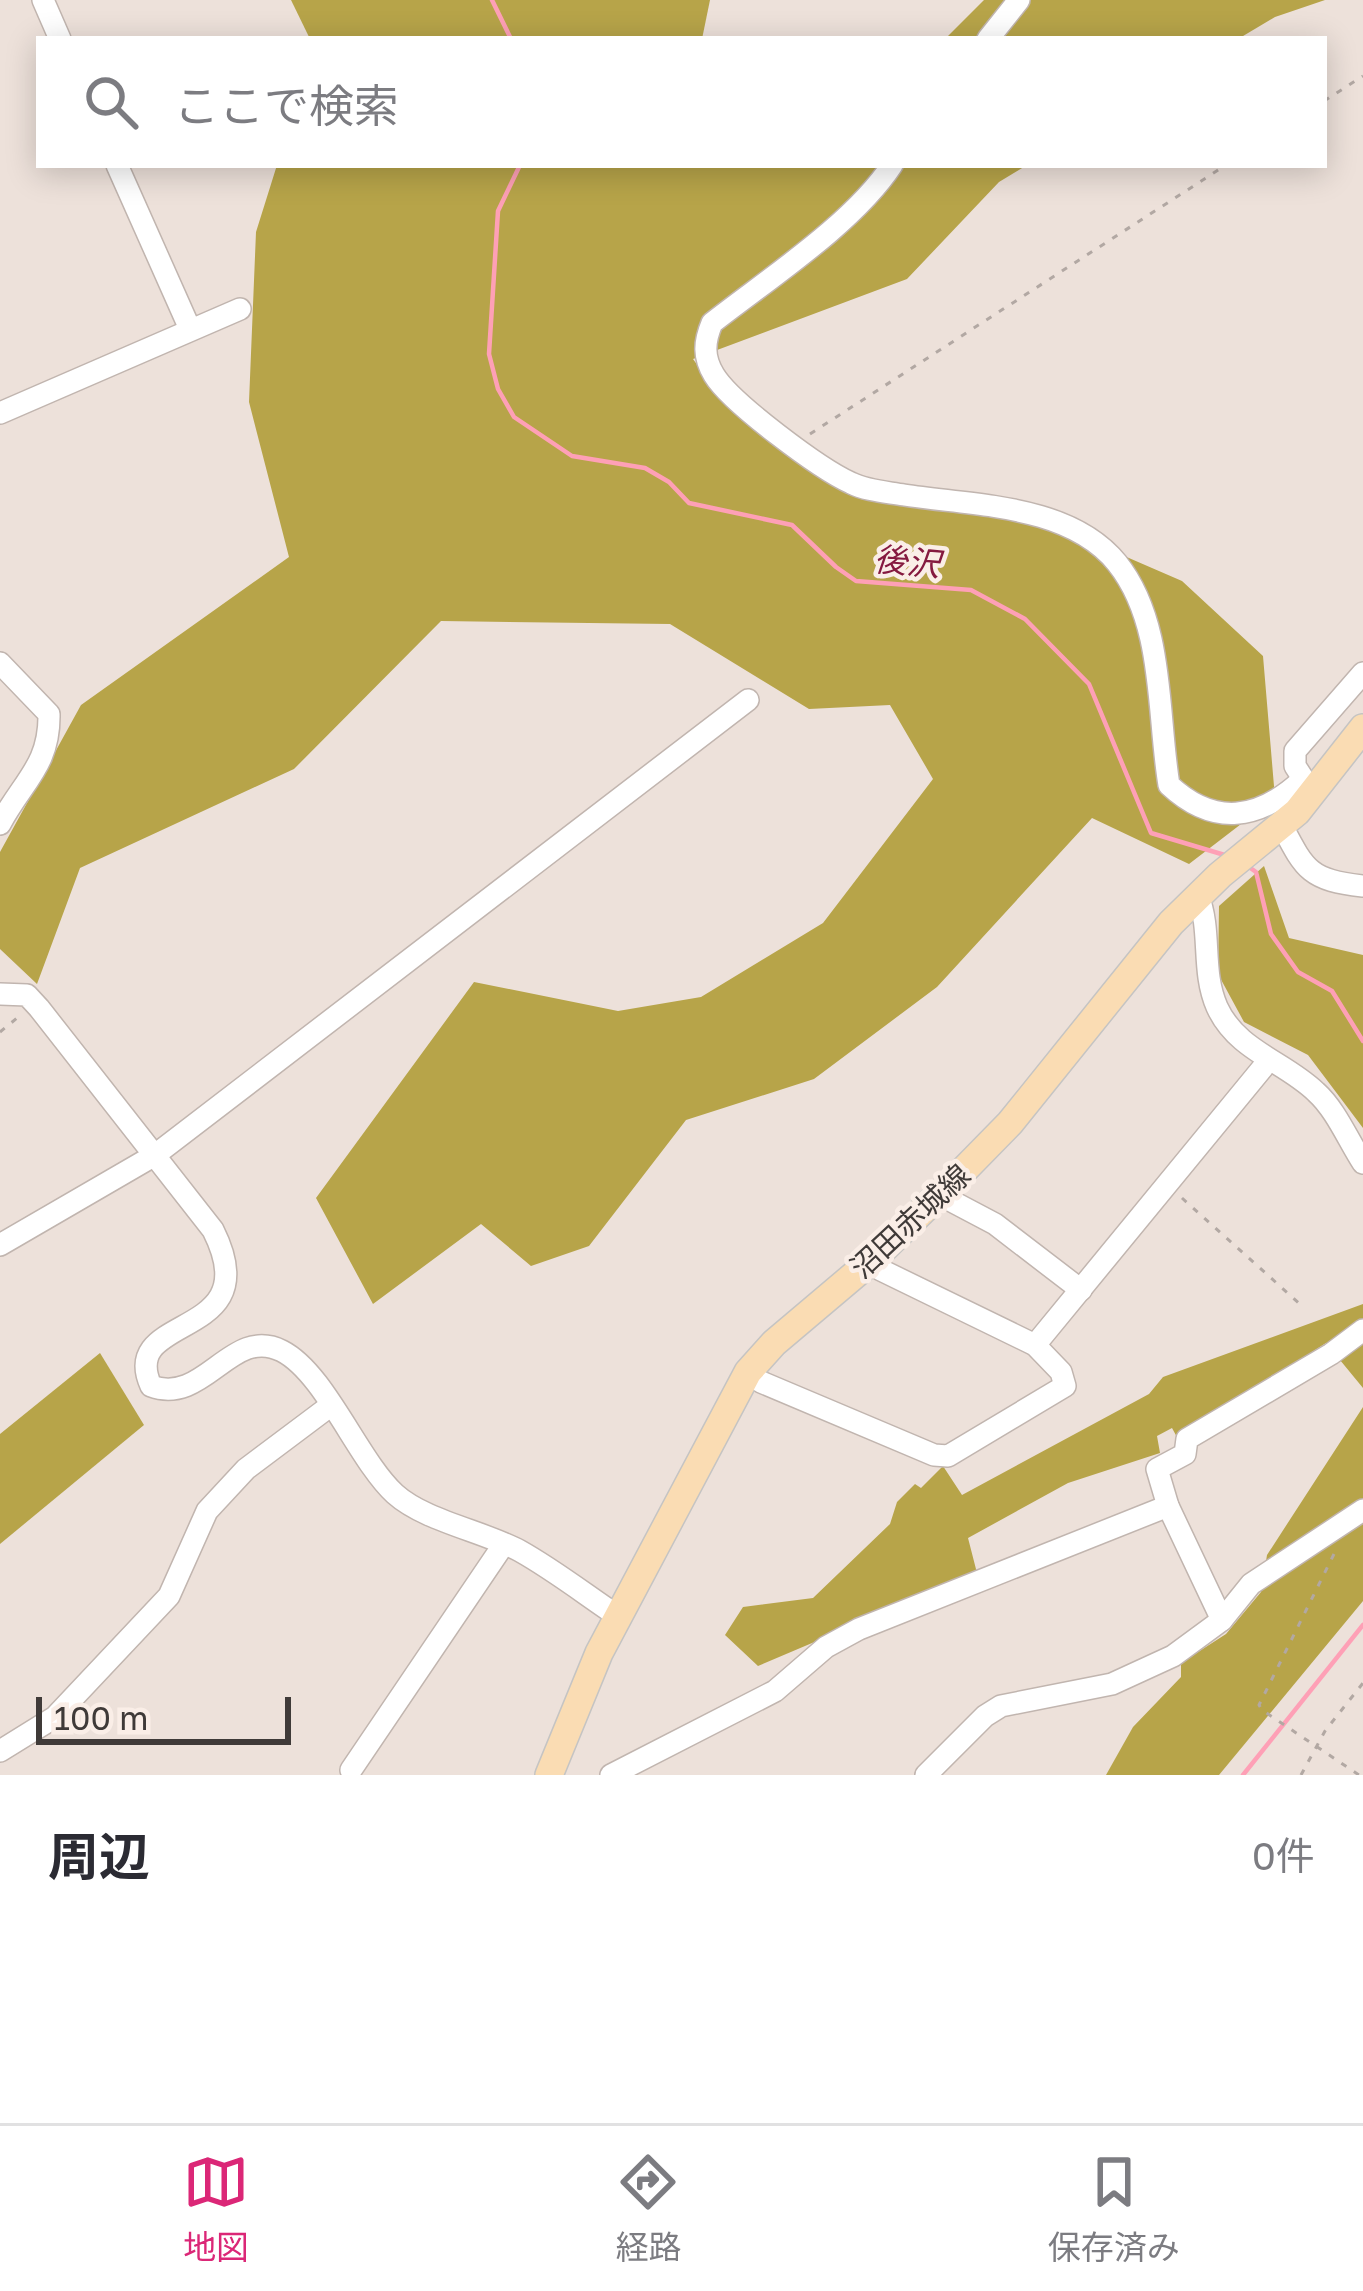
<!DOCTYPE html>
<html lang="ja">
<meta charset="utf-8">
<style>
:root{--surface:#fff;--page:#f7f7f7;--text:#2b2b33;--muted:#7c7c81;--line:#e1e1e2;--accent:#db2777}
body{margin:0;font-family:"Golos Text","Noto Sans JP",sans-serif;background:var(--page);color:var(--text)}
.scale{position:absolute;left:36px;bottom:30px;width:255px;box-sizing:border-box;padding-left:12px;border:6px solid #3f3a38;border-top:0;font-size:33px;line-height:42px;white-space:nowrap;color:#3f3a38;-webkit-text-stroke:9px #faeee7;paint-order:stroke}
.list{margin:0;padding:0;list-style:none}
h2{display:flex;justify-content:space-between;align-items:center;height:156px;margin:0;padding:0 48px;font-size:51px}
h2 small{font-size:39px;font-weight:400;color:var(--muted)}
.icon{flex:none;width:66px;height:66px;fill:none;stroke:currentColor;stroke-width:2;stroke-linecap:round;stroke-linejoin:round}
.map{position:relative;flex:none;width:1363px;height:1775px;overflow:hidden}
.search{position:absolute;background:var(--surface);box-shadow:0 6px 30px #0003;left:36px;right:36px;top:36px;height:132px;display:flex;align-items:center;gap:30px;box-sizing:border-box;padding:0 42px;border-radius:0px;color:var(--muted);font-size:45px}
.sheet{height:348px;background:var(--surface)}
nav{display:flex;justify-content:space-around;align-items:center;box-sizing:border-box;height:168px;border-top:3px solid var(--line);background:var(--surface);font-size:33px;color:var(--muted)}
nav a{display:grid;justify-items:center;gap:6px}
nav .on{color:var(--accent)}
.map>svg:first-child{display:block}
.forest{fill:#b7a449}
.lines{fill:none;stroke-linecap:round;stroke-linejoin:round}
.stream{stroke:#fea0b6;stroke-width:4.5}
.minor-casing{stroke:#c1b5af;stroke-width:24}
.major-casing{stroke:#c5c4c3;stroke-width:30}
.path{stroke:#b2a8a3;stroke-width:3;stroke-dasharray:6 9;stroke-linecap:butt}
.minor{stroke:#fff;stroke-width:21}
.major{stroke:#fadcb3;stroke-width:27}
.labels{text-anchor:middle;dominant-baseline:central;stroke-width:9;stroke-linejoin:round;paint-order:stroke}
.street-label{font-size:30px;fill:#3f3a38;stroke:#faeee7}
.water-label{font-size:33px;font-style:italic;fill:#851a40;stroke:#faeee7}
</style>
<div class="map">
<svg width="1363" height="1775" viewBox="0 0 1363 1775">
<rect width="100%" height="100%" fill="#ede1da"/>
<g class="forest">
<path d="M291 0H710L702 39H310Z"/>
<path d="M984 0H1325L1275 17 1238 39H945Z"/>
<path d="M277 165H1027L999 182 907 279 693 359 726 405 846 490 908 505 1055 526 1182 581 1263 656 1275 798 1189 864 1092 818 937 987 814 1079 686 1120 589 1246 531 1266 481 1224 373 1304 316 1198 474 982 618 1011 701 997 823 923 933 779 890 705 809 709 670 624 441 621 294 769 80 868 37 984 0 949V852L81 705 289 557 249 402 256 232Z"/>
<path d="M1264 866 1289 938 1363 955V1128L1308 1055 1244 1022 1218 974 1219 906Z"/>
<path d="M1363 1304V1388L1326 1343 1178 1439 1172 1428 1157 1436 1160 1453 1068 1483 968 1538 977 1573 758 1666 725 1635 743 1607 813 1598 890 1524 897 1502 915 1484 921 1488 943 1466 962 1495 1149 1394 1163 1377Z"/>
<path d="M100 1353 144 1425 0 1544V1434Z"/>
<path d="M1363 1407V1601L1219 1775H1106L1133 1727 1181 1677V1663L1226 1634 1261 1592 1267 1555Z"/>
</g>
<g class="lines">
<g class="stream">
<path d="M492 0 511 39"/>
<path d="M520 165 498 211 489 354 498 389 514 417 572 456 645 468 669 482 689 503 792 525 836 567 856 581 971 590 1025 619 1089 684 1151 833 1228 856"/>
<path d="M1249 867 1256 872 1271 934 1298 972 1332 991 1363 1041"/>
<path d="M1243 1775 1363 1625"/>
</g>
<defs>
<g id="minor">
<path d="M43 0 60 39"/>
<path d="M988 39 1019 0"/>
<path d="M117 165 190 329"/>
<path d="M892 165C853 224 768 279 712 323 704 342 703 357 714 375 731 403 820 469 851 483 867 491 887 492 904 495 974 506 1069 504 1117 563 1165 623 1157 714 1169 785 1214 827 1259 820 1302 780"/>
<path d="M0 413 240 309"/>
<path d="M0 663 49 714C50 765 23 781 0 824"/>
<path d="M1310 789 1295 766V751L1363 673"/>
<path d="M1281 824C1305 870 1309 880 1363 886"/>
<path d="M1198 896C1212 931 1201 971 1217 1007 1237 1051 1284 1061 1316 1092 1336 1110 1348 1140 1363 1163"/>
<path d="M0 994 27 995 39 1008 213 1230C270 1343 117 1311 151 1386 205 1406 231 1325 282 1351 325 1373 358 1460 395 1494 425 1521 483 1531 520 1551 554 1570 586 1595 619 1617"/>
<path d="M940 1195 995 1224 1081 1290"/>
<path d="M0 1245 155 1155 748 700"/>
<path d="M1035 1345 1269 1060"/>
<path d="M748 1372 761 1382 934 1455 948 1456 1065 1386 1061 1372 1035 1345 881 1270 871 1261"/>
<path d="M1222 1620 1168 1506 1157 1469 1185 1454 1187 1439 1331 1354 1363 1330"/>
<path d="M0 1751 55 1717 169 1596 207 1511 246 1469 330 1406"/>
<path d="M351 1770 504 1544"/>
<path d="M611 1775 775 1691 826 1647 859 1629 1168 1506"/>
<path d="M926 1775 985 1716 1001 1706 1112 1684 1173 1656 1222 1620 1251 1584 1363 1510"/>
</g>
<path id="major" d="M549 1775 599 1653 748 1372 774 1343 871 1261 963 1171 1010 1123 1171 923 1220 875 1297 812 1363 728"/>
</defs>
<use href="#minor" class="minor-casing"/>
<use href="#major" class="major-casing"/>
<g class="path">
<path d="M1324 101 1363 76"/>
<path d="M810 434 1226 165"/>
<path d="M0 1032 22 1014"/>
<path d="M1182 1198 1301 1305"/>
<path d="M1334 1554 1259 1705 1262 1710 1359 1775"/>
<path d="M1301 1775 1325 1731 1363 1683"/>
</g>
<use href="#minor" class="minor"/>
<use href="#major" class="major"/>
</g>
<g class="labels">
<g class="street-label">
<text transform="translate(910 1221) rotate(-43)">沼田赤城線</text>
</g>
<g class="water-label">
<text transform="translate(907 561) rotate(5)">後沢</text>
</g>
</g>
</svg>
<div class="scale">100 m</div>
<div class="search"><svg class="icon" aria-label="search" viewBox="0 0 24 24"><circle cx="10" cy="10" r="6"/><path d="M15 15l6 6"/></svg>ここで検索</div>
</div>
<section class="sheet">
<h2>周辺<small>0件</small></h2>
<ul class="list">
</ul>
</section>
<nav>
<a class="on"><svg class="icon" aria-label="map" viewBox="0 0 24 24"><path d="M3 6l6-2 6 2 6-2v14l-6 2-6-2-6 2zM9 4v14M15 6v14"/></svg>地図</a>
<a><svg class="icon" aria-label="directions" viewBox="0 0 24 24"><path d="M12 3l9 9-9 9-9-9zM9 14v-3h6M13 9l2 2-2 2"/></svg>経路</a>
<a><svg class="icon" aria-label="saved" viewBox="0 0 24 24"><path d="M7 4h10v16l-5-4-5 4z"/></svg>保存済み</a>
</nav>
